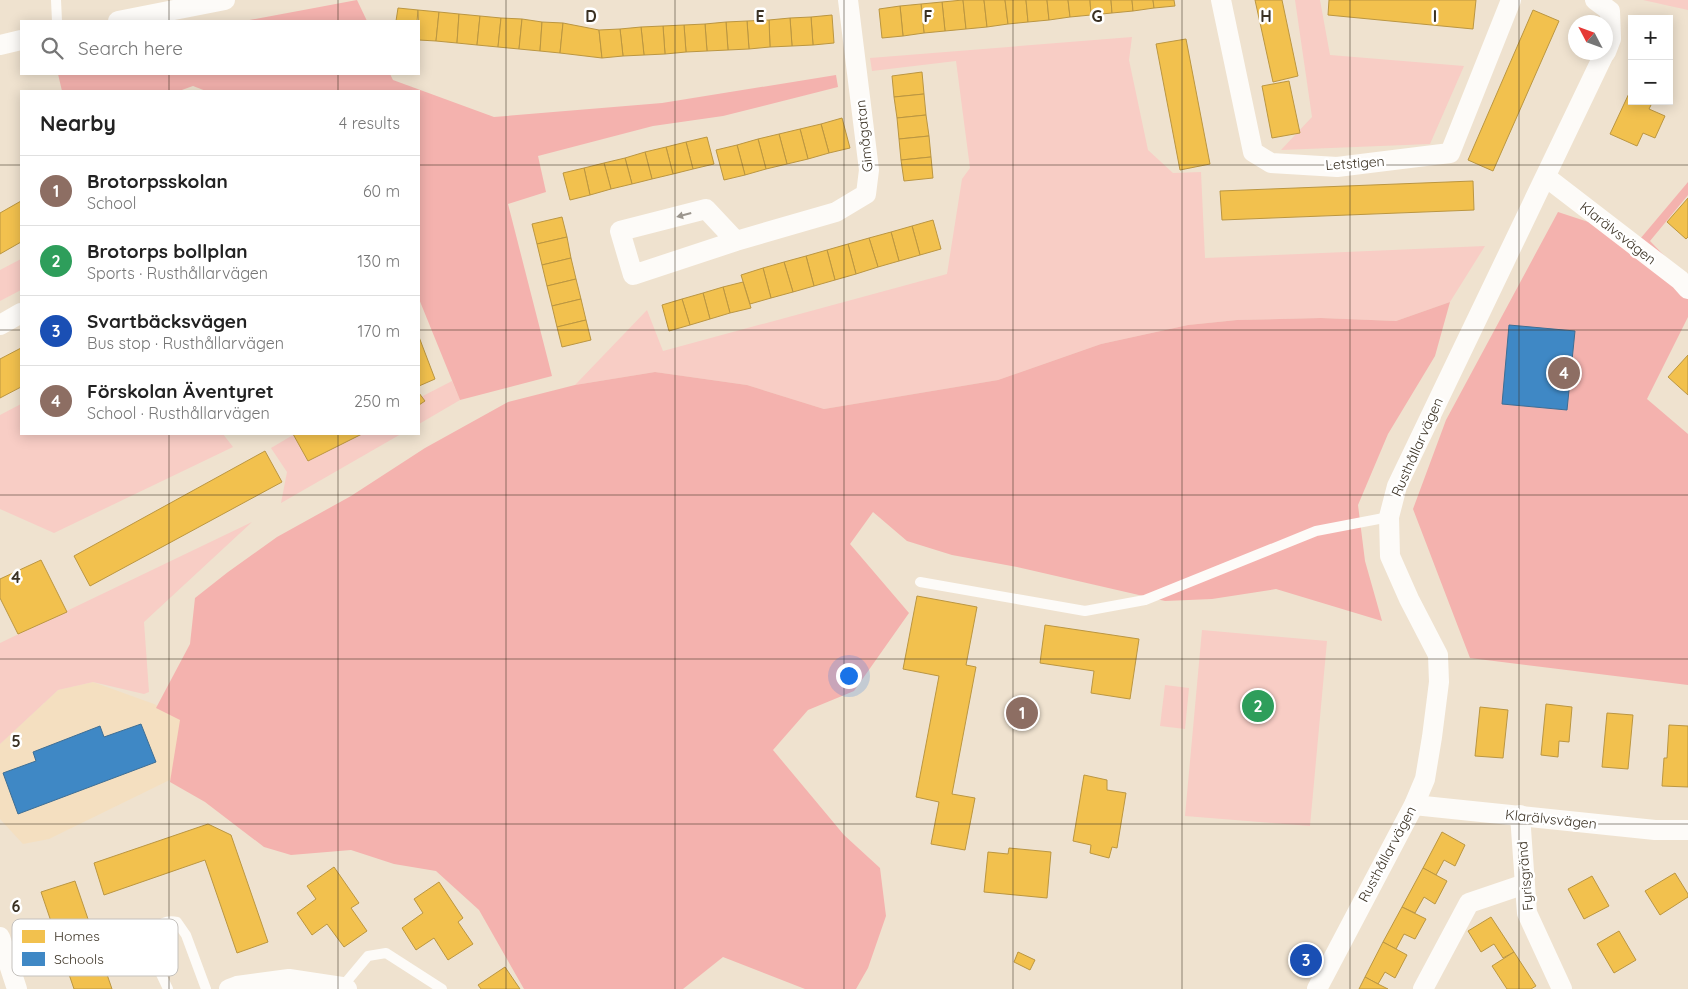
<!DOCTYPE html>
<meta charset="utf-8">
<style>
:root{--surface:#fff;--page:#f6f6f6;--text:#222;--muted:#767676;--line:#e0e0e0;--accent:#796f5f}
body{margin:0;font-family:Quicksand,sans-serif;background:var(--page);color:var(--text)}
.controls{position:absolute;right:15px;top:15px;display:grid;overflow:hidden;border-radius:0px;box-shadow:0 2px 12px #0003}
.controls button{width:45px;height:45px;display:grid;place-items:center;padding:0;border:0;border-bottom:1px solid var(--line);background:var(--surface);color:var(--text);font:25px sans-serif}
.compass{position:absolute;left:1568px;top:15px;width:45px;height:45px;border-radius:50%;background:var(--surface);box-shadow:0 2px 12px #0003;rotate:311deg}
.you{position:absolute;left:848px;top:675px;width:18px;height:18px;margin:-12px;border:4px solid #fff;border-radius:50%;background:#1a73e8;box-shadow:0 0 0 8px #1a73e833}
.badge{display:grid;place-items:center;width:32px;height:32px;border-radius:50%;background:var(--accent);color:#fff;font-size:16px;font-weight:700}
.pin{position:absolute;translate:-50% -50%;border:2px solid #fff;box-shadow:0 1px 5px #0006}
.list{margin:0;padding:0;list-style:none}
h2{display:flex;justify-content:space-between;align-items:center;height:65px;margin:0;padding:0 20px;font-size:21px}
h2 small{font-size:16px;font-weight:400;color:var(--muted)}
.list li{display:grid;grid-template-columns:32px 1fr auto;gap:15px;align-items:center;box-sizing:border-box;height:70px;padding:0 20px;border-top:1px solid var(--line)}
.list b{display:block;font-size:19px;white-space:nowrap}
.list p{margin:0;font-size:16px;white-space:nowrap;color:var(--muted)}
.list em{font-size:16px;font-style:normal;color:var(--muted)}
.icon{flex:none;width:28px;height:28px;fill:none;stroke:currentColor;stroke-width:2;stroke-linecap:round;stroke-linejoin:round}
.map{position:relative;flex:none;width:1688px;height:989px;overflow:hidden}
.search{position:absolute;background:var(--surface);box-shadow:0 2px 12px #0003;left:20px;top:20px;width:400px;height:55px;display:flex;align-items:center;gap:12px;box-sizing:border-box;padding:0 18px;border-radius:0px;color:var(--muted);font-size:19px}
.panel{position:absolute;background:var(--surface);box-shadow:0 2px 12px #0003;left:20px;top:90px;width:400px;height:345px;border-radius:0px}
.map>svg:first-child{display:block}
.built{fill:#f4dfc0}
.green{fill:#f8cdc5}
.forest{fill:#f4b2ae}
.homes{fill:#f2c14e;stroke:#bb9641}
.schools{fill:#3f88c5;stroke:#3e6e94}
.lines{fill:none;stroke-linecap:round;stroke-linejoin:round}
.service{stroke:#fdfbf8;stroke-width:10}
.minor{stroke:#fdfbf8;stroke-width:20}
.oneway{fill:#9c968e}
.grid{fill:none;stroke:#3a3123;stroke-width:1;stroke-opacity:0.55}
.labels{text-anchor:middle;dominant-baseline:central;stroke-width:5;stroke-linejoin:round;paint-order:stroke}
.street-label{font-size:14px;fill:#3a3123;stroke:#fff}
.key{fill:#fff;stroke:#c4c1bd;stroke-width:1}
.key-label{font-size:14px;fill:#3a3123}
.grid-label{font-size:16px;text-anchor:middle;font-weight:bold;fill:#3a3123;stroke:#fff;stroke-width:5;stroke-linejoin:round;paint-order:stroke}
</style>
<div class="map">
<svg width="1688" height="989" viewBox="0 0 1688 989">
<rect width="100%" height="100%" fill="#efe2cf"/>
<path class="built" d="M93 682 154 704 191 724 186 772 49 839 23 844 0 819V744L58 690Z"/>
<g class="green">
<path d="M1295 0H1320L1330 55 1464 66 1430 144 1281 150 1312 117Z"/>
<path d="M1643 0H1688V10Z"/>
<path d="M1132 37 1129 60 1148 150 1173 173 1201 172 1205 258 1485 246 1450 302 1396 321 1321 318 1237 320 1188 325 1101 344 998 380 824 409 747 385 655 372 575 385 647 310 663 351 947 274 962 179 970 168 956 61 872 71 870 58Z"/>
<path d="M21 259V290L0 301V270Z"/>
<path d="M452 381 460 400 419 424V398Z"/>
<path d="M21 404V434H223L233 447 54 533 0 509V415Z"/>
<path d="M352 434H401L281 503 287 472 271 448 293 435 307 458Z"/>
<path d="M252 522 144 622 149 692 144 694 93 682 58 690 0 744V643Z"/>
<path d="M1202 630 1327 641 1310 826 1185 816Z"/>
<path d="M1165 685 1189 688 1185 729 1160 726Z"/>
</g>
<g class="forest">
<path d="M357 0 367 21H244Z"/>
<path d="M58 74H390L393 80 494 117 662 103 836 75 838 87 723 116 653 126 538 156 546 192 508 204 552 376 460 400 419 299V91H206L193 86 179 91H62Z"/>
<path d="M1688 182V195L1650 241 1688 280V317L1647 399 1688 434V685L1470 658 1413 509 1446 420 1558 212 1640 239Z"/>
<path d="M1450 302 1435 356 1388 434 1358 505 1365 561 1382 621 1276 589 1212 599 1165 601 1017 567 952 555 907 541 873 512 850 544 909 613 854 691 808 710 773 750 844 835 880 868 886 916 868 968 856 989H805L723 957 683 989H524L479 910 436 871 394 864 351 850 291 855 264 847 205 802 170 782 180 720 156 708 190 644 195 598 228 572 277 537 351 496 425 448 508 402 575 385 655 372 747 385 824 409 998 380 1101 344 1188 325 1237 320 1321 318 1396 321Z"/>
</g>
<g class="homes">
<path d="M963 0 966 29 945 31 942 2Z"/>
<path d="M963 0H984L987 27 966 29Z"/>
<path d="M984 0H1005L1008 24 987 27Z"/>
<path d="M1005 0H1026L1028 22 1008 24Z"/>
<path d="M1026 0H1047L1049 20 1028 22Z"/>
<path d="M1047 0H1068L1070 17 1049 20Z"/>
<path d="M1068 0H1090L1091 15 1070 17Z"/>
<path d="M1090 0H1111L1112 13 1091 15Z"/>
<path d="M1111 0H1132L1133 11 1112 13Z"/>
<path d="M1132 0H1153L1154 8 1133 11Z"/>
<path d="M1153 0H1174L1175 6 1154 8Z"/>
<path d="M1255 0H1282L1298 76 1273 82Z"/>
<path d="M1329 0H1476L1473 29 1328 15Z"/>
<path d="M942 2 945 31 924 33 921 4Z"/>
<path d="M921 4 924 33 903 36 900 6Z"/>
<path d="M900 6 903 36 882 38 879 9Z"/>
<path d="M398 8 418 10 417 21H396Z"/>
<path d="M418 10 439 12 436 41 419 40Z"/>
<path d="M1533 10 1559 21 1493 171 1468 160Z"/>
<path d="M439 12 459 14 457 43 436 41Z"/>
<path d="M459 14 480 16 477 45 457 43Z"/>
<path d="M832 15 834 43 813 45 811 17Z"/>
<path d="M480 16 501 18 498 47 477 45Z"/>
<path d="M811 17 813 45 792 46 790 18Z"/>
<path d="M501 18 522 19 519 49 498 47Z"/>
<path d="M790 18 792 46 770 47 769 20Z"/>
<path d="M522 19 542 22 540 51 519 49Z"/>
<path d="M769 20 770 47 749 49 747 21Z"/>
<path d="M747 21 749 49 728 50 726 22Z"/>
<path d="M542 22 563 23 560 53 540 51Z"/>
<path d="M726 22 728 50 707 51 705 24Z"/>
<path d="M563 23 599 30 602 58 560 53Z"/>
<path d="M705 24 707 51 686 52 684 25Z"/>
<path d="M684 25 686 52 665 54 663 26Z"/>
<path d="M663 26 665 54 644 55 641 27Z"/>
<path d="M641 27 644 55 623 56 620 29Z"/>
<path d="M620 29 623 56 602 58 599 30Z"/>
<path d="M1186 39 1210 164 1180 170 1156 44Z"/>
<path d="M922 72 924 94 894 97 892 76Z"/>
<path d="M1289 81 1300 133 1272 138 1262 86Z"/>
<path d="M1632 87V101H1653L1649 109 1665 116 1655 138 1643 133 1637 146 1610 134Z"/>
<path d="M924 94 926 115 897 118 894 97Z"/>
<path d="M926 115 929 136 899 139 897 118Z"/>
<path d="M842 118 850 148 829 153 821 124Z"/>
<path d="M821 124 829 153 808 159 800 129Z"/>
<path d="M800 129 808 159 787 164 779 134Z"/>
<path d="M779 134 787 164 766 169 758 139Z"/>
<path d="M929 136 931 157 901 160 899 139Z"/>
<path d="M707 137 714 164 693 169 686 142Z"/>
<path d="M758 139 766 169 745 175 737 145Z"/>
<path d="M686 142 693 169 673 174 666 147Z"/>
<path d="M737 145 745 175 724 180 716 150Z"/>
<path d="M666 147 673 174 652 179 645 152Z"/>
<path d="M645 152 652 179 632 184 625 158Z"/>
<path d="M931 157 933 178 904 181 901 160Z"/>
<path d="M625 158 632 184 611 189 604 163Z"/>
<path d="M604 163 611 189 590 195 584 168Z"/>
<path d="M584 168 590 195 570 200 563 173Z"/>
<path d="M1473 181 1474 210 1222 220 1220 191Z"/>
<path d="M1688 198V237L1686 239 1667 222Z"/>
<path d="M21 201V242L0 254V213Z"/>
<path d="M562 217 567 237 537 244 532 224Z"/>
<path d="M933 220 941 249 920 255 912 226Z"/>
<path d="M912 226 920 255 899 261 891 232Z"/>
<path d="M891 232 899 261 878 267 869 238Z"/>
<path d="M567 237 571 258 542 265 537 244Z"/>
<path d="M869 238 878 267 856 274 848 244Z"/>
<path d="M848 244 856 274 835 280 827 250Z"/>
<path d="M827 250 835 280 814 286 806 256Z"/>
<path d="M806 256 814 286 793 292 784 262Z"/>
<path d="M571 258 576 279 547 286 542 265Z"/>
<path d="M784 262 793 292 771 298 763 268Z"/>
<path d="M763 268 771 298 750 304 741 275Z"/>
<path d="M576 279 581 299 552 306 547 286Z"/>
<path d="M743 282 751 308 730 313 723 287Z"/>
<path d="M723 287 730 313 710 319 703 293Z"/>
<path d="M703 293 710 319 690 325 682 299Z"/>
<path d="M581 299 586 320 557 327 552 306Z"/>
<path d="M682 299 690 325 669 331 662 305Z"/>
<path d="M586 320 591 340 562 347 557 327Z"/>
<path d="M419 337 435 379 419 386Z"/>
<path d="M21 348V387L0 398V359Z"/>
<path d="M1688 355V395L1668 377Z"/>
<path d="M419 393 425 401 419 405Z"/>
<path d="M293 434H362L308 461Z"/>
<path d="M265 451 282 482 90 586 74 556Z"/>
<path d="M41 560 67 612 18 634 0 598V579Z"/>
<path d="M917 596 977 607 966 665 976 667 952 794 975 798 965 850 931 844 939 802 916 797 939 676 903 669Z"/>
<path d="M1045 625 1139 639 1130 699 1091 693 1094 671 1040 663Z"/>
<path d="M1546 704 1572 707 1569 742 1559 741 1558 757 1541 755Z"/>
<path d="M1480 707 1508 710 1503 758 1475 756Z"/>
<path d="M1607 713 1633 715 1628 769 1602 767Z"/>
<path d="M1669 725 1688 726V787L1662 786 1664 758H1667Z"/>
<path d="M1084 775 1107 780V790L1126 793 1117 848 1112 847 1109 858 1090 853 1091 845 1073 841Z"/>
<path d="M208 824 231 835 268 942 237 953 205 860 104 895 94 863Z"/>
<path d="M1442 832 1465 845 1455 866 1444 860 1436 875 1423 868Z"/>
<path d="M1009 848 1051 852 1047 898 984 892 988 852 1008 854Z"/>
<path d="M334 867 359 903 351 908 367 931 344 947 327 924 312 935 297 913 316 899 307 886Z"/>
<path d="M1423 868 1447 881 1435 904 1424 897 1415 913 1402 907Z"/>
<path d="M1675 873 1688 894V897L1660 915 1645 891Z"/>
<path d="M1592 876 1609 906 1584 919 1568 889Z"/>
<path d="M75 881 112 989H74L41 892Z"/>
<path d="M439 882 463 918 458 922 473 944 448 960 434 938 416 950 402 928 423 913 414 899Z"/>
<path d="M1402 907 1426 919 1415 939 1404 934 1396 949 1383 942Z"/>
<path d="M1491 917 1514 952 1503 958 1494 944 1481 952 1468 931Z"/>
<path d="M1619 931 1636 960 1614 973 1597 944Z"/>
<path d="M1383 942 1407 955 1395 978 1385 972 1378 984 1365 977Z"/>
<path d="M1018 952 1035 960 1030 970 1014 962Z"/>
<path d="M1514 952 1536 986 1531 989H1507L1492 966Z"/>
<path d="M505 967 520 989H481L478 985Z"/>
<path d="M1365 977 1378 984 1388 989H1359Z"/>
</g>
<g class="schools">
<path d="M1509 325 1575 331 1567 410 1502 404Z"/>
<path d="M141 724 156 762 18 814 3 773 36 761 33 752 100 726 104 737Z"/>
</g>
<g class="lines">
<g class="service">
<path d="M56 0 57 21"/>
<path d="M920 582 1085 611 1145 600 1316 531 1389 517"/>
<path d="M342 987 368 956 386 953 442 989"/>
<path d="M168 989C161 973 144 945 156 929 162 922 168 920 177 922L186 935 206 989"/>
</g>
<g class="minor">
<path d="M1221 0 1253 152 1271 163 1337 167 1450 153 1511 0"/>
<path d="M1595 0 1610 11 1611 39 1606 52"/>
<path d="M118 21 225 0"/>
<path d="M0 45 21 40"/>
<path d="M1546 177 1680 280 1688 289"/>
<path d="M736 241 706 209 620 231 633 275 736 241 836 212 866 194 869 170 848 0"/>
<path d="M0 325 21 313"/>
<path d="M1414 805 1655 830H1688"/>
<path d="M1520 815 1527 913 1562 989"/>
<path d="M0 937 17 989"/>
<path d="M229 989 237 986 289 979 342 987 347 989"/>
<path d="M1317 989 1414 805 1425 779 1432 737 1439 682 1438 655 1409 599 1390 556 1389 517 1397 486 1605 52"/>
<path d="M1423 989 1469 903 1525 884"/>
</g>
</g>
<defs><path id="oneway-solid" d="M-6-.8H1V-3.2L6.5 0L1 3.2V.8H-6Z" transform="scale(1.25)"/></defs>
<use class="oneway" href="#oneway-solid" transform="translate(684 215) rotate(165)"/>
<path class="grid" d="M169 0V21M338 0V21M506 0V989M675 0V989M844 0V989M1013 0V989M1182 0V989M1350 0V989M1519 0V989M169 74V91M338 74V91M0 165H21M419 165H1688M0 330H21M419 330H1688M169 434V989M338 434V989M0 495H1688M0 659H1688M0 824H1688"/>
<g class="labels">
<g class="street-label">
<text transform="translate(864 136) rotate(-96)">Gimågatan</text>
<text transform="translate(1355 163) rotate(-4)">Letstigen</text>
<text transform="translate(1618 233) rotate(38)">Klarälvsvägen</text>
<text transform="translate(1417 447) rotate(-66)">Rusthållarvägen</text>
<text transform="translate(1551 819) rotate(6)">Klarälvsvägen</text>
<text transform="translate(1387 854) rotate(-62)">Rusthållarvägen</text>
<text transform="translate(1525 876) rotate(-95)">Fyrisgränd</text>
</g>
</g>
<rect x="12" y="919" width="166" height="57" rx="8" class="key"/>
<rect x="22" y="930" width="23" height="13" fill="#f2c14e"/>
<rect x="22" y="952" width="23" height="14" fill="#3f88c5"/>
<g class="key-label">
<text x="54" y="941">Homes</text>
<text x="54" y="964">Schools</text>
</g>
<g class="grid-label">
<text x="591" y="22">D</text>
<text x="760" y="22">E</text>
<text x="928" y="22">F</text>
<text x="1097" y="22">G</text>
<text x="1266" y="22">H</text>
<text x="1435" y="22">I</text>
<text x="16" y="583">4</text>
<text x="16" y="747">5</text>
<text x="16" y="912">6</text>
</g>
</svg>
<div class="controls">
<button>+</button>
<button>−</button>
</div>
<svg class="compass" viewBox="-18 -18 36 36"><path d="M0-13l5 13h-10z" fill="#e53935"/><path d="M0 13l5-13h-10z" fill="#767676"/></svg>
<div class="you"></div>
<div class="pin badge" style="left:1022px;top:713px;background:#8d6e63">1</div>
<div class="pin badge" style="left:1258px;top:706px;background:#2e9e5b">2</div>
<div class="pin badge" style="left:1306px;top:960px;background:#1a4fb4">3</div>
<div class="pin badge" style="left:1564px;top:373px;background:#8d6e63">4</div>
<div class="search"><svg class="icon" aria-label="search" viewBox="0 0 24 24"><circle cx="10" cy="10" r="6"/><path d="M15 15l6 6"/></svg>Search here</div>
<section class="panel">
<h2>Nearby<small>4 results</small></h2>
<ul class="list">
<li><span class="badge" style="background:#8d6e63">1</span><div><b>Brotorpsskolan</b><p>School</p></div><em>60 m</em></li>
<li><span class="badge" style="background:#2e9e5b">2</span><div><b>Brotorps bollplan</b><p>Sports · Rusthållarvägen</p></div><em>130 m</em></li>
<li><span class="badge" style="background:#1a4fb4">3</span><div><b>Svartbäcksvägen</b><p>Bus stop · Rusthållarvägen</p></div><em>170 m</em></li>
<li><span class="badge" style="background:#8d6e63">4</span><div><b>Förskolan Äventyret</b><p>School · Rusthållarvägen</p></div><em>250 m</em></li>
</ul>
</section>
</div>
